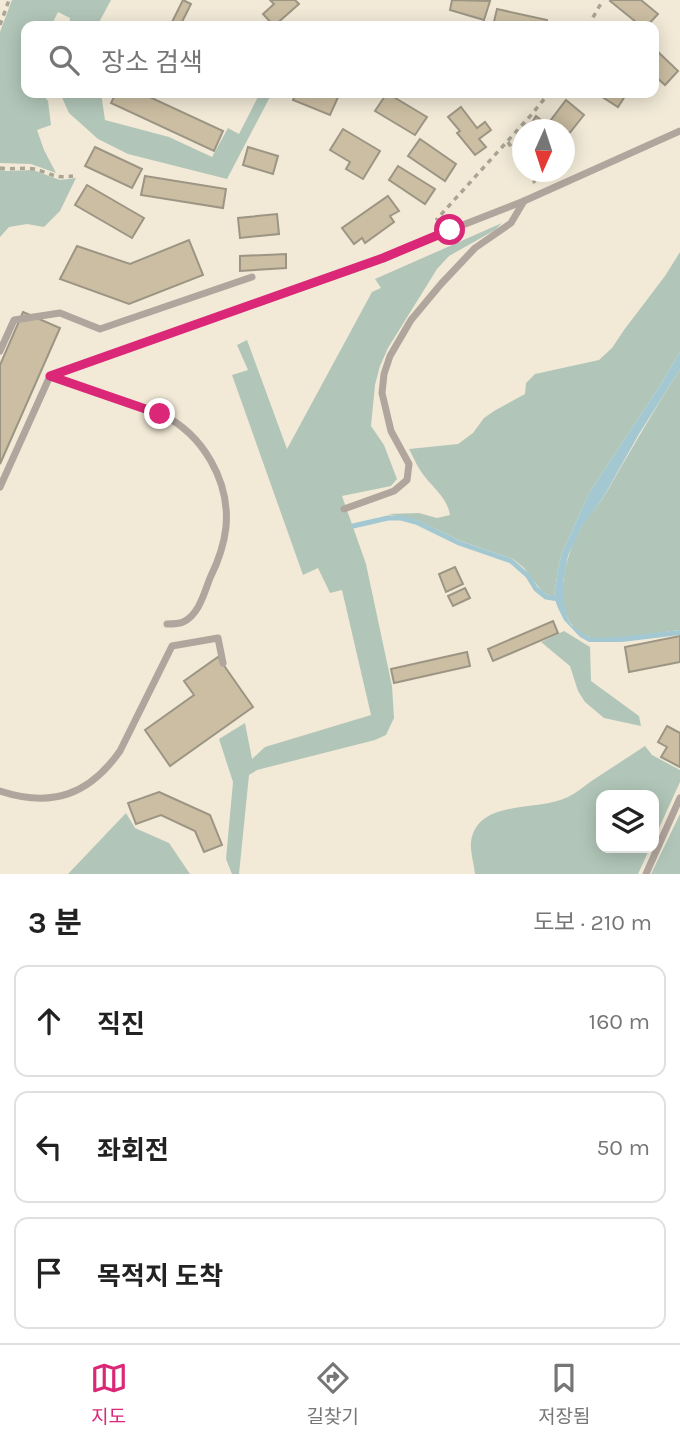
<!DOCTYPE html>
<html lang="ko">
<meta charset="utf-8">
<style>
:root{--surface:#fff;--page:#f2f2f2;--text:#222;--muted:#767676;--line:#e0e0e0;--accent:#db2777}
body{margin:0;font-family:Karla,"Noto Sans KR",sans-serif;background:var(--page);color:var(--text)}
.controls{position:absolute;right:21px;bottom:21px;display:grid;overflow:hidden;border-radius:14px;box-shadow:0 4px 18px #0003}
.controls button{width:63px;height:63px;display:grid;place-items:center;padding:0;border:0;border-bottom:2px solid var(--line);background:var(--surface);color:var(--text);font:35px sans-serif}
.compass{position:absolute;left:512px;top:119px;width:63px;height:63px;border-radius:50%;background:var(--surface);box-shadow:0 4px 18px #0003;rotate:183deg}
.stop{position:absolute;width:21px;height:21px;margin:-16px;border:5px solid #db2777;border-radius:50%;background:#fff}
.stop.end{background:#db2777;border-color:#fff;box-shadow:0 2px 7px #0008}
.list{margin:0;padding:0;list-style:none}
h2{display:flex;justify-content:space-between;align-items:center;height:91px;margin:0;padding:0 28px;font-size:30px}
h2 small{font-size:23px;font-weight:400;color:var(--muted)}
.list li{display:grid;grid-template-columns:46px 1fr auto;gap:21px;align-items:center;box-sizing:border-box;height:112px;margin:0 14px 14px;padding:0 14px;border:2px solid var(--line);border-radius:14px}
.list b{display:block;font-size:26px;white-space:nowrap}
.list em{font-size:23px;font-style:normal;color:var(--muted)}
.icon{flex:none;width:38px;height:38px;fill:none;stroke:currentColor;stroke-width:2;stroke-linecap:round;stroke-linejoin:round}
.map{position:relative;flex:none;width:680px;height:874px;overflow:hidden}
.search{position:absolute;background:var(--surface);box-shadow:0 4px 18px #0003;left:21px;right:21px;top:21px;height:77px;display:flex;align-items:center;gap:18px;box-sizing:border-box;padding:0 24px;border-radius:14px;color:var(--muted);font-size:26px}
.sheet{height:469px;background:var(--surface)}
nav{display:flex;justify-content:space-around;align-items:center;box-sizing:border-box;height:98px;border-top:2px solid var(--line);background:var(--surface);font-size:19px;color:var(--muted)}
nav a{display:grid;justify-items:center;gap:4px}
nav .on{color:var(--accent)}
.map>svg:first-child{display:block}
.green{fill:#b1c6b8}
.water{fill:#a3c8d2}
.lines{fill:none;stroke-linecap:round;stroke-linejoin:round}
.stream{stroke:#a3c8d2;stroke-width:5}
.building{fill:#cbbea2;stroke:#9d9584;stroke-width:2}
.path{stroke:#aba495;stroke-width:3.5;stroke-dasharray:5 5;stroke-linecap:butt}
.lane{stroke:#b1a69d;stroke-width:7}
.route{stroke:#db2777;stroke-width:9}
</style>
<div class="map">
<svg width="680" height="874" viewBox="0 0 680 874">
<rect width="100%" height="100%" fill="#f2ead7"/>
<g class="green">
<path d="M12 0H111L97 26H69L70 18 58 12 51 26H26V93H41L48 101 51 125 37 130 44 150 56 173 31 164 0 163V32Z"/>
<path d="M60 93H101L105 120 169 137 212 157 228 128 239 134 260 93H272L227 179 128 154 98 139 69 113Z"/>
<path d="M0 169 6 171 33 170 60 180 76 178 60 211 44 227 27 224 9 227 0 237Z"/>
<path d="M502 223 495 230 449 256 437 269 388 348 380 366 375 385 371 426 384 445 397 479 391 486 342 496 366 564 392 686 394 718 386 735 375 740 257 770 249 775 239 874H232L226 859 233 782 219 739 245 723 252 759 265 747 371 715 342 590 330 593 318 568 303 575 232 375 248 370 237 345 247 340 287 449 372 292 381 288 375 279Z"/>
<path d="M680 252V352L661 384 589 493 562 553 558 569 554 597 546 594 540 589 524 568 513 559 461 541 417 520 388 514 419 513 437 518 450 515C447 496 430 486 420 470 416 464 413 456 409 449L458 444 473 433 484 418 494 411 525 394 526 383 535 374 599 360 612 348 624 330 665 276Z"/>
<path d="M680 369V630C658 632 602 644 584 635 548 617 565 555 581 528 588 515 599 505 606 493 630 451 654 410 680 369Z"/>
<path d="M564 631 590 647 591 681 639 716 641 726 604 718 585 702 578 691 570 666 541 642Z"/>
<path d="M645 746 652 755 680 770V782L654 839V795H601V848H650L638 874H475C474 864 470 851 471 842 477 798 539 812 568 797 576 793 583 787 590 782 608 770 627 758 645 746Z"/>
<path d="M126 813 135 828 169 843 190 874H68Z"/>
<path d="M680 814V874H651Z"/>
</g>
<path class="water" d="M680 352V369L639 434 604 496 581 528 568 556 563 582V597L567 617 571 625 587 636 597 638 617 637 680 630V635L622 642H589L580 637 564 620 558 608 554 597 558 569 562 553 589 493 661 384Z"/>
<g class="lines">
<path class="stream" d="M353 526 388 518H401L416 522 459 543 511 561 528 576 536 589 546 597 559 599"/>
</g>
<g class="building">
<path d="M183 0 191 4 180 26H170Z"/>
<path d="M270 0H295L299 4 274 26 263 14 274 4Z"/>
<path d="M452 0 490 1 484 20 450 10Z"/>
<path d="M611 0H641L658 14 647 26H641L610 1Z"/>
<path d="M497 9 547 20 546 26H493Z"/>
<path d="M654 48 678 71 665 85 654 75Z"/>
<path d="M116 93H141L223 131 214 151 111 103Z"/>
<path d="M296 93H334L339 95 330 115 293 100Z"/>
<path d="M387 93 427 117 415 135 375 111Z"/>
<path d="M596 93H627L618 107Z"/>
<path d="M566 100 584 115 564 140V130H538L531 124 536 116 547 125Z"/>
<path d="M461 107 477 128 485 122 491 130 479 139 486 147 475 155 457 133 460 131 448 117Z"/>
<path d="M343 129 380 151 363 179 346 169 350 162 330 150Z"/>
<path d="M420 139 456 164 445 181 408 156Z"/>
<path d="M95 147 142 169 132 188 85 166Z"/>
<path d="M248 147 278 156 273 174 243 165Z"/>
<path d="M398 166 435 189 425 204 389 180Z"/>
<path d="M145 176 226 189 223 208 141 195Z"/>
<path d="M87 185 144 218 132 238 75 205Z"/>
<path d="M388 196 399 211 390 216 394 222 365 243 362 238 354 244 342 228Z"/>
<path d="M277 214 279 234 240 238 238 218Z"/>
<path d="M189 240 203 275 129 304 60 279 77 246 130 264Z"/>
<path d="M286 254V268L240 271V256Z"/>
<path d="M23 312 60 328 0 464V365Z"/>
<path d="M455 567 463 584 446 592 439 574Z"/>
<path d="M465 588 470 598 453 606 448 596Z"/>
<path d="M553 621 558 633 493 661 488 649Z"/>
<path d="M680 636V662L629 672 625 647Z"/>
<path d="M467 652 470 666 394 683 391 669Z"/>
<path d="M218 657 253 707 170 766 145 730 194 695 184 681Z"/>
<path d="M667 726 680 733V767L661 757 667 747 658 742Z"/>
<path d="M159 792 210 815 222 845 204 852 195 831 161 815 136 824 128 803Z"/>
</g>
<g class="lines">
<g class="path">
<path d="M0 25 9 0"/>
<path d="M588 26 603 0"/>
<path d="M508 142 522 164"/>
<path d="M0 168C11 170 23 167 34 169 51 173 54 179 73 176"/>
<path d="M528 172 535 183"/>
<path d="M440 222 437 219 532 114 549 93"/>
</g>
<g class="lane">
<path d="M0 351 14 320 60 313 100 329 252 277"/>
<path d="M50 376C75 385 100 394 125 402 137 406 150 409 161 414 203 434 230 481 226 527 224 545 218 562 210 578 204 593 199 615 183 622 179 624 172 624 167 624"/>
<path d="M0 487 50 376 383 259 450 230 524 201 680 131"/>
<path d="M344 509 394 491 407 480 409 464 391 431 382 393 384 374 390 356 411 320 441 284 475 248 511 223 524 201"/>
<path d="M0 791C52 808 89 795 120 751L172 646 218 638 223 663"/>
<path d="M646 874 680 798"/>
</g>
</g>
<g class="lines">
<path class="route" d="M160 414 50 376 383 258 450 230"/>
</g>
</svg>
<div class="controls">
<button><svg class="icon" aria-label="layers" viewBox="0 0 24 24"><path d="M12 4l9 5-9 5-9-5zM3 14l9 5 9-5"/></svg></button>
</div>
<svg class="compass" viewBox="-18 -18 36 36"><path d="M0-13l5 13h-10z" fill="#e53935"/><path d="M0 13l5-13h-10z" fill="#767676"/></svg>
<div class="stop" style="left:450px;top:230px"></div>
<div class="stop end" style="left:160px;top:414px"></div>
<div class="search"><svg class="icon" aria-label="search" viewBox="0 0 24 24"><circle cx="10" cy="10" r="6"/><path d="M15 15l6 6"/></svg>장소 검색</div>
</div>
<section class="sheet">
<h2>3 분<small>도보 · 210 m</small></h2>
<ul class="list">
<li><svg class="icon" aria-label="ahead" viewBox="0 0 24 24"><path d="M12 20V5M6 11l6-6 6 6"/></svg><div><b>직진</b></div><em>160 m</em></li>
<li><svg class="icon" aria-label="left" viewBox="0 0 24 24"><path d="M17 20v-9H6M10 6l-5 5 5 5"/></svg><div><b>좌회전</b></div><em>50 m</em></li>
<li><svg class="icon" aria-label="arrive" viewBox="0 0 24 24"><path d="M6 21V4h12l-3 4 3 4H6"/></svg><div><b>목적지 도착</b></div></li>
</ul>
</section>
<nav>
<a class="on"><svg class="icon" aria-label="map" viewBox="0 0 24 24"><path d="M3 6l6-2 6 2 6-2v14l-6 2-6-2-6 2zM9 4v14M15 6v14"/></svg>지도</a>
<a><svg class="icon" aria-label="directions" viewBox="0 0 24 24"><path d="M12 3l9 9-9 9-9-9zM9 14v-3h6M13 9l2 2-2 2"/></svg>길찾기</a>
<a><svg class="icon" aria-label="saved" viewBox="0 0 24 24"><path d="M7 4h10v16l-5-4-5 4z"/></svg>저장됨</a>
</nav>
